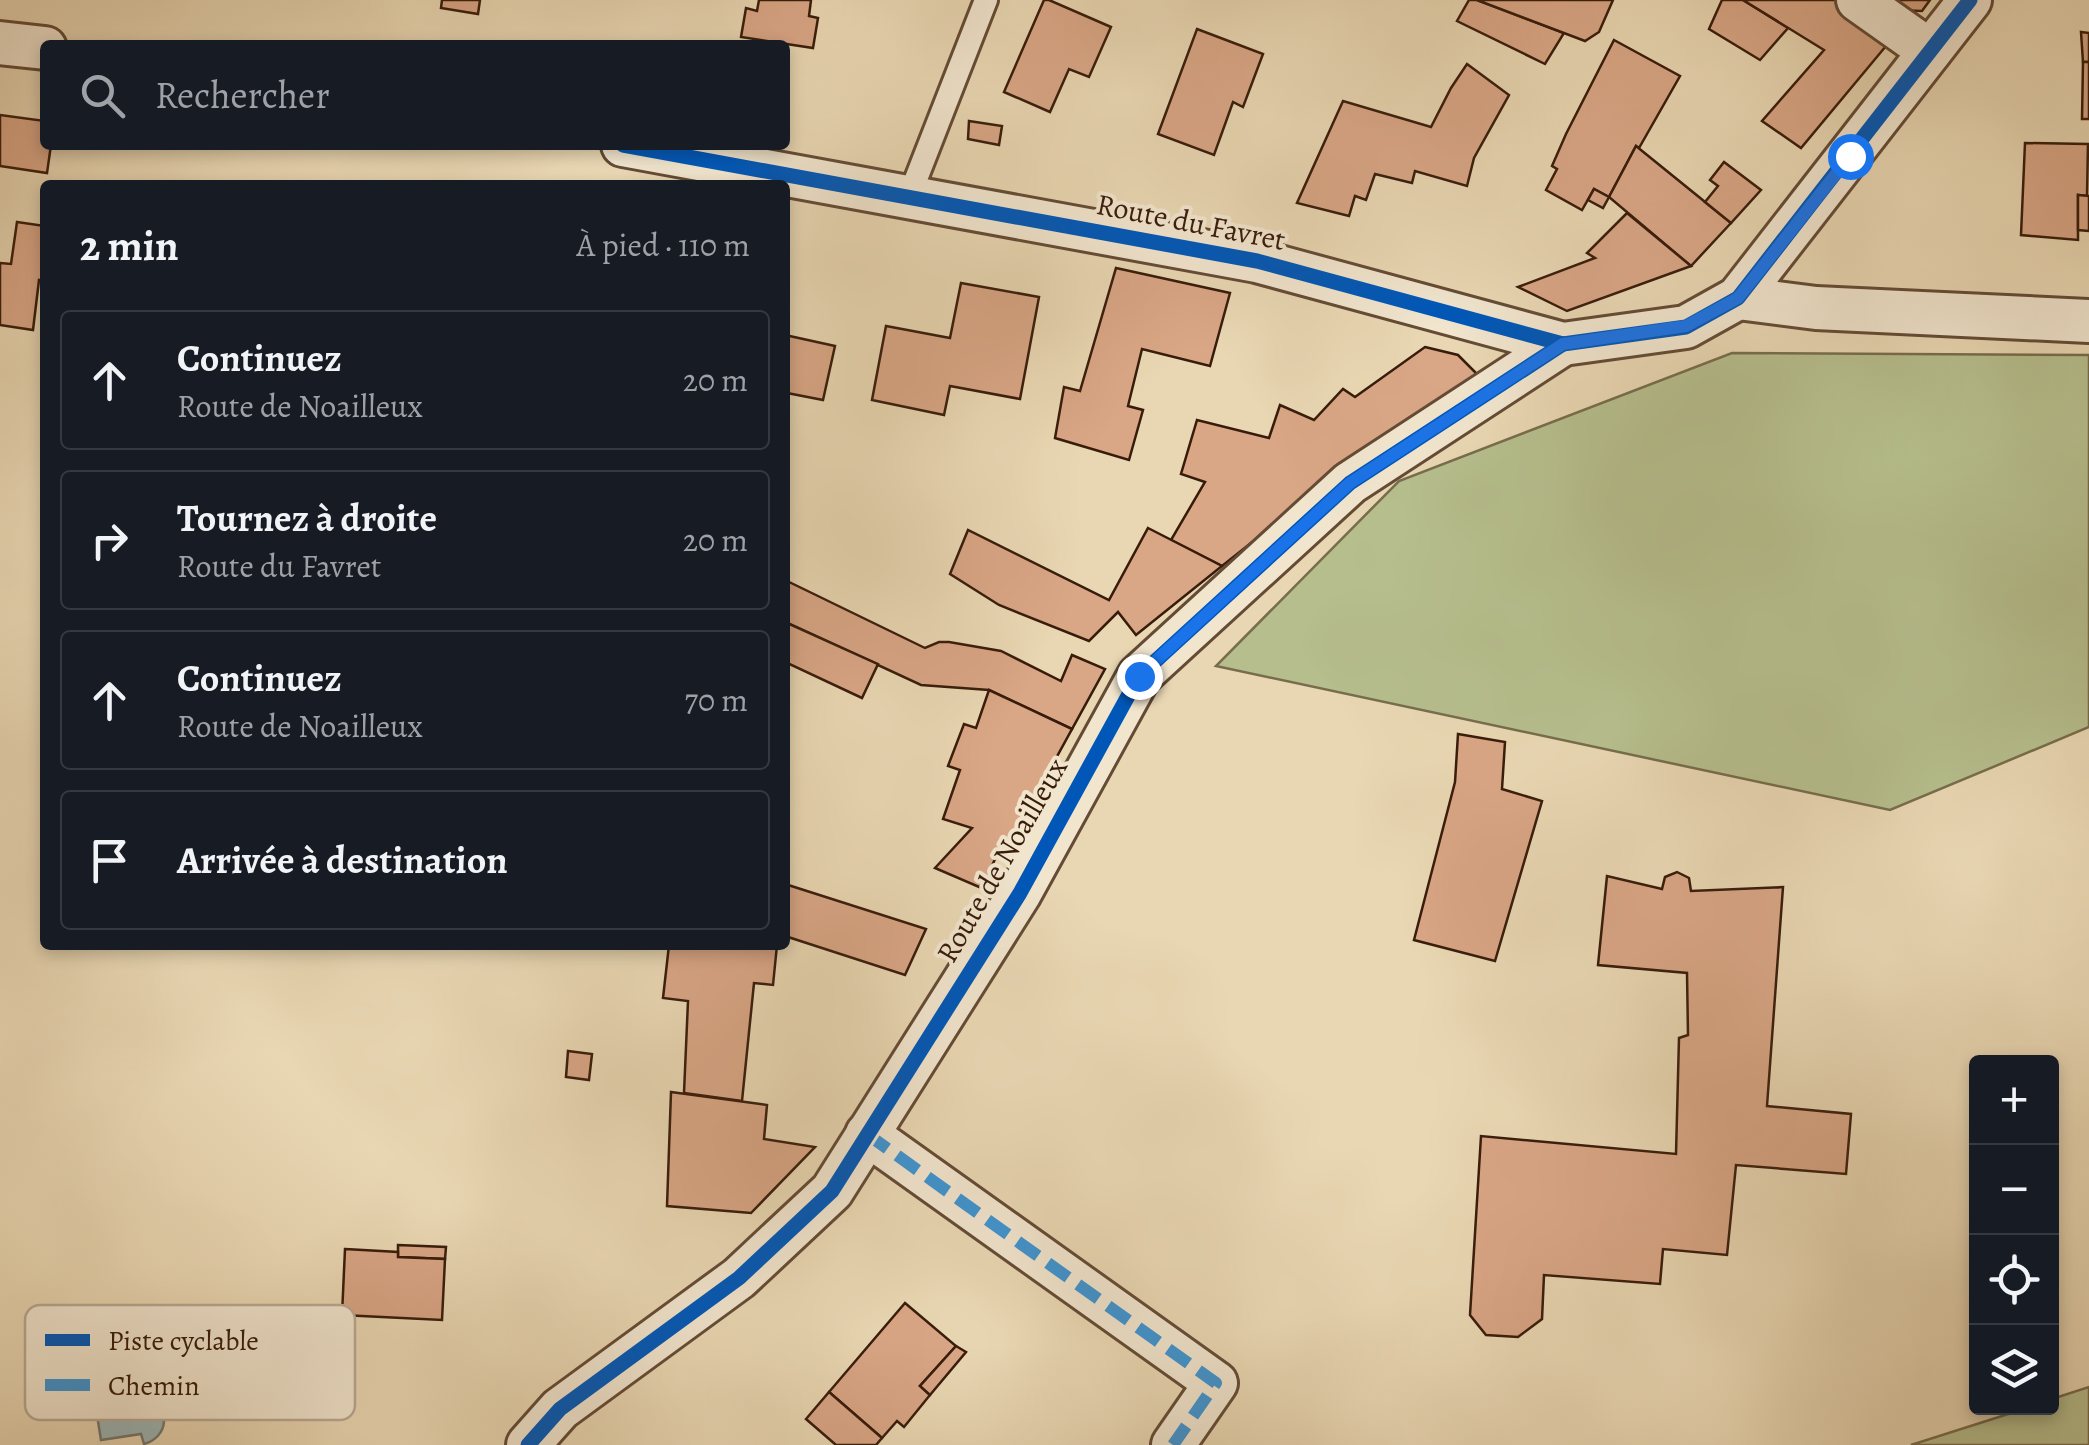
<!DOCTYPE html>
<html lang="fr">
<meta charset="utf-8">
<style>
:root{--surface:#171b24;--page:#20242c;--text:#f1f3f6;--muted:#9ea1a6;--line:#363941}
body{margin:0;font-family:Alegreya,serif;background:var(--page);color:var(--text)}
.controls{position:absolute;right:30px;bottom:30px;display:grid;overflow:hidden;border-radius:10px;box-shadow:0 5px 15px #0003}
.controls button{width:90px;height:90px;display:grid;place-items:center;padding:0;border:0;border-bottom:2px solid var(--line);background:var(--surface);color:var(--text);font:50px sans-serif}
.stop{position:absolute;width:30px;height:30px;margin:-22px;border:8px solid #1a73e8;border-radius:50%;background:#fff}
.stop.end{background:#1a73e8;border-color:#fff;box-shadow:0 2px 10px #0008}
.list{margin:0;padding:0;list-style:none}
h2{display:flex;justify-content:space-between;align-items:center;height:130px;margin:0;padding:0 40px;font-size:42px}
h2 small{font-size:32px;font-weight:400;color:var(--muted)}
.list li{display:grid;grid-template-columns:65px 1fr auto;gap:30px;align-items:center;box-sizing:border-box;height:140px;margin:0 20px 20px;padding:0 20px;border:2px solid var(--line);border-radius:10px}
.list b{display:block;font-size:38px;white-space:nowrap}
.list p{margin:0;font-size:32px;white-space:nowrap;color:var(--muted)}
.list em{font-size:32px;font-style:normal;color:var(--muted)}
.icon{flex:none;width:55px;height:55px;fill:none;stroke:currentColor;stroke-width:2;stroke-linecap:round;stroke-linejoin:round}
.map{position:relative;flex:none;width:2089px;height:1445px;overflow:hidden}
.search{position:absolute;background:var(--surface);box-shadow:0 5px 15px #0003;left:40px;top:40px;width:750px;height:110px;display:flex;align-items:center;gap:25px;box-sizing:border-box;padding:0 35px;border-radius:10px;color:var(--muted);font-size:38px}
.panel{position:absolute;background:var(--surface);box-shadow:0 5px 15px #0003;left:40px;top:180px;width:750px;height:770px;border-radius:10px}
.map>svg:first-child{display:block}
.green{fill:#b6be8d;stroke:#776d4c;stroke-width:2.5}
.water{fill:#9cb7b7;stroke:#747972;stroke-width:2.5}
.building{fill:#d9a686;stroke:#381c0b;stroke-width:2.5}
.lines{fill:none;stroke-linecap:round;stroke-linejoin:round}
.lane-casing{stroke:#644b35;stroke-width:28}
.street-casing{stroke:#644b35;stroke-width:48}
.lane{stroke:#f1e5ce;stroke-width:22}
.street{stroke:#f1e5ce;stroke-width:42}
.quiet{stroke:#3e94d2;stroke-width:12;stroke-dasharray:25 12;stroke-linecap:butt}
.cycleway-casing{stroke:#f1e5ce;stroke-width:21}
.cycleway{stroke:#0057b8;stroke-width:15}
.route{stroke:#1a73e8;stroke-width:12}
.labels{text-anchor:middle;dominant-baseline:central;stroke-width:8;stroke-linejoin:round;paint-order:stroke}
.street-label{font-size:30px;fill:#381c0b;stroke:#f1e5ce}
.key{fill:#f1e5ce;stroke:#baa994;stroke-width:2.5}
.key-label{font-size:28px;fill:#381c0b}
</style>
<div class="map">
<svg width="2089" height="1445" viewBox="0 0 2089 1445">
<rect width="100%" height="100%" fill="#e9d7b3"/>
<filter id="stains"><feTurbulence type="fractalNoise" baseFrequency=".002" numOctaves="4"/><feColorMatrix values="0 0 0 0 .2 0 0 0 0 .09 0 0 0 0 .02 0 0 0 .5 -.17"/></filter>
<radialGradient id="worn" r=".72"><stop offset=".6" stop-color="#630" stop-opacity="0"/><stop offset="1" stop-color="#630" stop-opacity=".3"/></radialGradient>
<g class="green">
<path d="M1732 353 2089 355V727L1890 810 1216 666 1399 481Z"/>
<path d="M2089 1387V1445H1911L2027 1408H2052V1399Z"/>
</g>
<path class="water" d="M145 1398 164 1422C163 1433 155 1441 144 1444L141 1434 101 1440 96 1409Z"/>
<g class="building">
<path d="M442 0H480L478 14 441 8Z"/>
<path d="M759 0H811L809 16 818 18 813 48 741 37 746 8 757 11Z"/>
<path d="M1044 0H1049L1111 27 1089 77 1069 69 1050 112 1004 92Z"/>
<path d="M1469 0H1477L1564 33 1545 64 1457 21Z"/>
<path d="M1477 0H1613L1599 32 1585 41Z"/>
<path d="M1722 0H1743L1788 28 1760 60 1709 29Z"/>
<path d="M1743 0H1840L1863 14 1886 46 1801 148 1762 121 1824 50Z"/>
<path d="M1891 0H1930L1922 11 1894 10Z"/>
<path d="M1197 29 1263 54 1243 107 1233 102 1214 155 1158 134Z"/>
<path d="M2081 32 2089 33V62H2083Z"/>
<path d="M1614 40 1680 76 1639 148 1636 146 1609 197 1594 189 1582 210 1546 190 1557 169 1552 166 1566 134Z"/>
<path d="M2083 62H2089V119H2082Z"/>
<path d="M1467 64 1509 95 1474 158 1467 186 1415 171 1412 183 1375 174 1366 200 1355 196 1349 216 1297 203 1343 101 1431 127 1451 88Z"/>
<path d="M0 115 45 121V145H51L47 173 0 166Z"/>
<path d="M969 121 1002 126 999 145 968 139Z"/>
<path d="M2025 143 2088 144 2087 196 2078 195V240L2021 235Z"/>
<path d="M1636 146 1731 223 1691 266 1609 197Z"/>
<path d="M1724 162 1761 190 1731 223 1705 202 1718 186 1710 180Z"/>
<path d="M1594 189 1609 197 1603 208 1588 200Z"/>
<path d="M2078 195 2089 196V231L2078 230Z"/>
<path d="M1627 213 1691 266 1567 311 1518 287 1595 258 1587 253Z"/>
<path d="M17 222 45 226V281L39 280 33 330 0 325V263L11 264Z"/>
<path d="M1116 268 1230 293 1210 366 1142 349 1128 406 1143 410 1129 460 1055 438 1064 387 1080 391Z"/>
<path d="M961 283 1039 297 1020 399 950 386 944 415 872 400 886 326 950 338Z"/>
<path d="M785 335 835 346 823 400 787 393 785 400Z"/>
<path d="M1425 347 1458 355 1477 374 1448 402 1352 456 1351 464 1222 566 1171 540 1205 482 1181 474 1197 420 1269 438 1280 405 1314 420 1343 389 1355 397Z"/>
<path d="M1148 528 1222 566 1136 635 1118 612 1089 641 999 605 950 574 968 530 1109 600Z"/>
<path d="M785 580 925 648 939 642H949L1001 651 1061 681 1072 655 1105 669 1072 729 989 690 921 685 785 622Z"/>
<path d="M785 622 878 664 862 698 785 662Z"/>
<path d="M989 690 1072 729 1008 846 1002 843 988 875 979 887 935 868 972 828 943 819 960 770 948 766 964 724 976 728Z"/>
<path d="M1458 734 1505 742 1502 789 1542 801 1495 961 1414 940 1455 782Z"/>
<path d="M1677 872 1689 878 1691 891 1783 887 1767 1106 1851 1114 1846 1174 1736 1165 1727 1255 1663 1249 1660 1284 1544 1275 1542 1319 1518 1337 1486 1335 1470 1315 1481 1136 1676 1154 1679 1038 1688 1035 1687 973 1598 965 1607 876 1662 889 1665 877Z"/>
<path d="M785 884 926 929 905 975 785 936Z"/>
<path d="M669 945H777L773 985 754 983 742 1101 684 1093 688 1001 663 998Z"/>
<path d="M568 1051 592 1054 589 1080 566 1077Z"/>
<path d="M671 1092 767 1105 764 1139 815 1147 751 1213 667 1206Z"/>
<path d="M398 1245 446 1247 445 1259 398 1257Z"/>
<path d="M345 1249 398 1252V1257L445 1259 442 1320 342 1315Z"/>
<path d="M905 1303 956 1346 920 1386 930 1395 904 1427 897 1421 882 1438 829 1392Z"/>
<path d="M956 1346 966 1352 930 1395 920 1386Z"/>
<path d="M829 1392 882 1438 876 1445H836L806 1419Z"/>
</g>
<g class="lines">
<defs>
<path id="lane" d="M909 197 986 0"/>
<g id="street">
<path d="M1858 0 1930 51"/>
<path d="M0 43 45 48"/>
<path d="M623 145 1257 261 1563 344 1686 327 1738 298 1970 0"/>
<path d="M1738 298 1816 308 2089 321"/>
<path d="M867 1134 1216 1383 1173 1445"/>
<path d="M528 1445 560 1409 739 1278 832 1191 1020 893 1139 676 1350 483 1563 344"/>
</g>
</defs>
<use href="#lane" class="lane-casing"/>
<use href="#street" class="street-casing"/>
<use href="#lane" class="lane"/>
<use href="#street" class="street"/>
<path class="quiet" d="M867 1134 1216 1383 1173 1445"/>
<defs>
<g id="cycleway">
<path d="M623 145 1257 261 1563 344 1686 327 1738 298 1970 0"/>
<path d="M528 1445 560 1409 739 1278 832 1191 1020 893 1139 676 1350 483 1563 344"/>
</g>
</defs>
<use href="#cycleway" class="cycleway-casing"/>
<use href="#cycleway" class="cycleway"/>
</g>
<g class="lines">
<path class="route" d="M1139 676 1350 483 1563 344 1686 326 1738 298 1850 156"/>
</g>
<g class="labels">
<g class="street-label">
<text transform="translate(1191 222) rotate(11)">Route du Favret</text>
<text transform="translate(1002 860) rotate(-60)">Route de Noailleux</text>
</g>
</g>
<rect x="25" y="1305" width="330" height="115" rx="15" class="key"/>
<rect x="45" y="1334" width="45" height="12" fill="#0057b8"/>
<rect x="45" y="1379" width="45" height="12" fill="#3e94d2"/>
<g class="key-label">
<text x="108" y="1350">Piste cyclable</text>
<text x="108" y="1395">Chemin</text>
</g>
<rect width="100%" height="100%" filter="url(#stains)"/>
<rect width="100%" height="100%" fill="url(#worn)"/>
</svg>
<div class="controls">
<button>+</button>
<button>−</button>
<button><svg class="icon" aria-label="locate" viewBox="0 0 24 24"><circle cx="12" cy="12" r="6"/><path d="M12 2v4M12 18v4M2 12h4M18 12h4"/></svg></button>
<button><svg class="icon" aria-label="layers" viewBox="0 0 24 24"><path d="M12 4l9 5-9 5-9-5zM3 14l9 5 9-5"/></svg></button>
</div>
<div class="stop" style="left:1850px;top:156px"></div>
<div class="stop end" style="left:1139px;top:676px"></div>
<div class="search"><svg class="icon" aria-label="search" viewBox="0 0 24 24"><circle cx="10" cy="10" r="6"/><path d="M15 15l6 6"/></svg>Rechercher</div>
<section class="panel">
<h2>2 min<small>À pied · 110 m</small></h2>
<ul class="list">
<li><svg class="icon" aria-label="ahead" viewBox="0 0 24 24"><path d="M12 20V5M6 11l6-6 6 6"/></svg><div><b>Continuez</b><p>Route de Noailleux</p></div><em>20 m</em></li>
<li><svg class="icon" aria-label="right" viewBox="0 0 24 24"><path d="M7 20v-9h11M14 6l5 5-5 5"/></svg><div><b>Tournez à droite</b><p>Route du Favret</p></div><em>20 m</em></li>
<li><svg class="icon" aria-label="ahead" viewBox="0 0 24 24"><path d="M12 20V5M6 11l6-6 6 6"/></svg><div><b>Continuez</b><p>Route de Noailleux</p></div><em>70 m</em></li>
<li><svg class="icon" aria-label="arrive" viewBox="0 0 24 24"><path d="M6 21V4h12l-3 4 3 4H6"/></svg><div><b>Arrivée à destination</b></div></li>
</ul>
</section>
</div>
